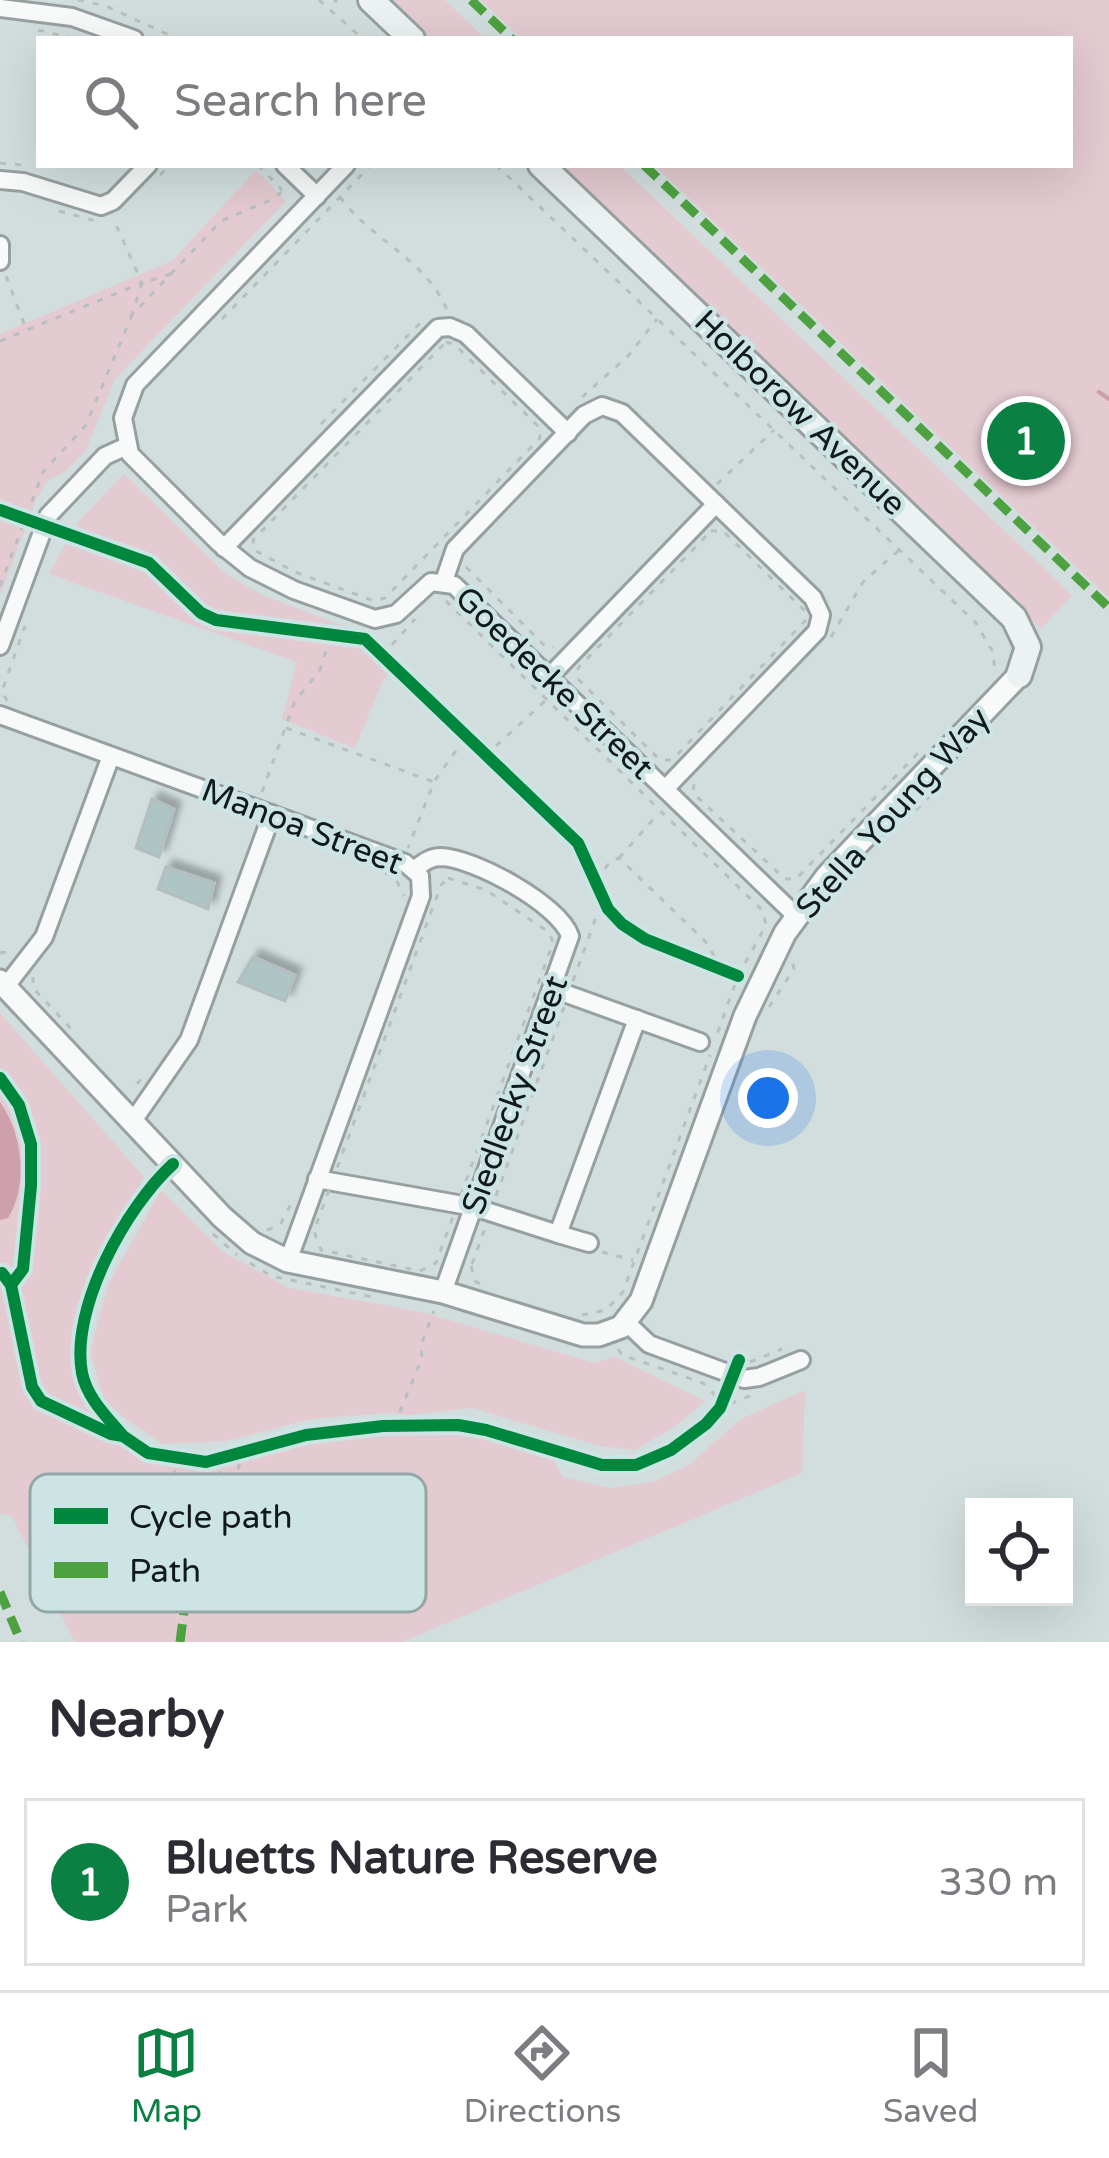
<!DOCTYPE html>
<style>
:root{--surface:#fff;--page:#f7f7f7;--text:#2b2b33;--muted:#7c7c81;--line:#e1e1e2;--accent:#0b8043}
body{margin:0;font-family:"Varela Round",sans-serif;background:var(--page);color:var(--text)}
.controls{position:absolute;right:36px;bottom:36px;display:grid;overflow:hidden;border-radius:0px;box-shadow:0 12px 48px #0002}
.controls button{width:108px;height:108px;display:grid;place-items:center;padding:0;border:0;border-bottom:3px solid var(--line);background:var(--surface);color:var(--text);font:60px sans-serif}
.you{position:absolute;left:768px;top:1098px;width:42px;height:42px;margin:-30px;border:9px solid #fff;border-radius:50%;background:#1a73e8;box-shadow:0 0 0 18px #1a73e833}
.badge{display:grid;place-items:center;width:78px;height:78px;border-radius:50%;background:var(--accent);color:#fff;font-size:39px;font-weight:700}
.pin{position:absolute;translate:-50% -50%;border:6px solid #fff;box-shadow:0 3px 12px #0006}
.list{margin:0;padding:0;list-style:none}
h2{display:flex;justify-content:space-between;align-items:center;height:156px;margin:0;padding:0 48px;font-size:51px}
h2 small{font-size:39px;font-weight:400;color:var(--muted)}
.list li{display:grid;grid-template-columns:78px 1fr auto;gap:36px;align-items:center;box-sizing:border-box;height:168px;margin:0 24px 24px;padding:0 24px;border:3px solid var(--line);border-radius:0px}
.list b{display:block;font-size:45px;white-space:nowrap}
.list p{margin:0;font-size:39px;white-space:nowrap;color:var(--muted)}
.list em{font-size:39px;font-style:normal;color:var(--muted)}
.icon{flex:none;width:66px;height:66px;fill:none;stroke:currentColor;stroke-width:2;stroke-linecap:round;stroke-linejoin:round}
.map{position:relative;flex:none;width:1109px;height:1642px;overflow:hidden}
.search{position:absolute;background:var(--surface);box-shadow:0 12px 48px #0002;left:36px;right:36px;top:36px;height:132px;display:flex;align-items:center;gap:30px;box-sizing:border-box;padding:0 42px;border-radius:0px;color:var(--muted);font-size:45px}
.sheet{height:348px;background:var(--surface)}
nav{display:flex;justify-content:space-around;align-items:center;box-sizing:border-box;height:168px;border-top:3px solid var(--line);background:var(--surface);font-size:33px;color:var(--muted)}
nav a{display:grid;justify-items:center;gap:6px}
nav .on{color:var(--accent)}
.map>svg:first-child{display:block}
.green{fill:#e4cad1}
.water{fill:#cda0ac}
.lines{fill:none;stroke-linecap:round;stroke-linejoin:round}
.stream{stroke:#cda0ac;stroke-width:4.5}
.building{fill:#aec5c6;stroke:#b4bebe;stroke-width:3;filter:url(#shadow)}
.minor-casing{stroke:#97a0a1;stroke-width:22}
.tertiary-casing{stroke:#97a0a1;stroke-width:27}
.secondary-casing{stroke:#97a0a1;stroke-width:30}
.path{stroke:#b9bebe;stroke-width:3;stroke-dasharray:6 9;stroke-linecap:butt}
.minor{stroke:#f8fafa;stroke-width:16}
.tertiary{stroke:#f8fafa;stroke-width:21}
.secondary{stroke:#ecf1f1;stroke-width:24}
.quiet{stroke:#4da140;stroke-width:9;stroke-dasharray:18 9;stroke-linecap:butt}
.cycleway-casing{stroke:#cce4e4;stroke-width:20}
.cycleway{stroke:#00873e;stroke-width:12}
.labels{text-anchor:middle;dominant-baseline:central;stroke-width:9;stroke-linejoin:round;paint-order:stroke}
.street-label{font-size:33px;fill:#111a1a;stroke:#cce4e4}
.key{fill:#cce4e4;stroke:#94a7a7;stroke-width:3}
.key-label{font-size:33px;fill:#111a1a}
</style>
<div class="map">
<svg width="1109" height="1642" viewBox="0 0 1109 1642">
<defs>
<filter id="shadow"><feDropShadow dx="7" dy="-7" stdDeviation="3" flood-color="#0004"/></filter>
</defs>
<rect width="100%" height="100%" fill="#d2dede"/>
<g class="green">
<path d="M391 0H445L486 39H431Z"/>
<path d="M481 0H1109V598L654 165H1070V39H522Z"/>
<path d="M556 165H619L1072 595 1041 629Z"/>
<path d="M256 170 286 201 115 379 86 450 65 472 48 480 37 498 0 595V334L172 261Z"/>
<path d="M124 474 226 574 262 595 370 636 399 662 383 680 355 748 282 719 297 662 49 574 77 523Z"/>
<path d="M0 1013 144 1177C105 1257 35 1346 107 1427 134 1456 164 1468 204 1468 230 1469 258 1453 283 1447 330 1435 380 1432 428 1430 471 1429 512 1446 552 1458L563 1477 611 1488 653 1482 689 1465 741 1419 805 1390 802 1473 402 1642H75L12 1516 0 1513Z"/>
<path d="M161 1190 223 1252 289 1288 422 1312 594 1363 615 1357 705 1401 677 1425 635 1450 600 1446 472 1408 409 1415 388 1413 311 1419 226 1441 163 1444 128 1421 104 1399 90 1351 109 1283Z"/>
</g>
<path class="water" d="M0 1102C22 1133 29 1184 8 1218L0 1220Z"/>
<g class="lines">
<path class="stream" d="M1099 392 1109 399"/>
</g>
<g class="building">
<path d="M152 799 174 809 159 857 136 848Z"/>
<path d="M166 867 214 883 208 909 158 889Z"/>
<path d="M253 957 295 975 285 1001 238 982Z"/>
</g>
<g class="lines">
<defs>
<g id="minor">
<path d="M0 8 72 17 134 39"/>
<path d="M285 165 317 196"/>
<path d="M346 165 135 385 123 418 130 454 219 543 250 568 294 590 375 619 396 614 431 582 454 585 796 916"/>
<path d="M0 180 23 182 101 206 113 201 148 165"/>
<path d="M0 245V261"/>
<path d="M224 548 438 328 450 327 466 334 568 433"/>
<path d="M444 581 455 549 584 415 602 406 622 413 813 598 821 615 817 631 665 789"/>
<path d="M0 646 48 516 105 456 127 446"/>
<path d="M549 677 716 504"/>
<path d="M0 715 405 863 420 876 421 896 288 1261"/>
<path d="M415 869C423 863 430 857 441 857 474 858 559 904 570 936L443 1292"/>
<path d="M6 986 44 937 111 756"/>
<path d="M553 989 700 1042"/>
<path d="M133 1121 189 1040 272 814"/>
<path d="M317 1179 474 1207 558 1234"/>
<path d="M589 1243 558 1234 637 1019"/>
<path d="M626 1322 649 1344 744 1379 759 1377 801 1360"/>
</g>
<path id="tertiary" d="M0 981 222 1217 252 1243 288 1261 443 1292 583 1335H599L621 1327 641 1301 745 1016 785 933 827 876 1019 675"/>
<g id="secondary">
<path d="M371 0 412 39"/>
<path d="M541 165 1014 618 1028 647 1019 675"/>
</g>
</defs>
<use href="#minor" class="minor-casing"/>
<use href="#tertiary" class="tertiary-casing"/>
<use href="#secondary" class="secondary-casing"/>
<g class="path">
<path d="M78 0 106 6 178 39"/>
<path d="M319 0 363 39"/>
<path d="M334 0 337 2"/>
<path d="M38 30 77 39"/>
<path d="M0 163 22 165"/>
<path d="M258 165 282 190"/>
<path d="M496 165 976 623 993 652 995 672"/>
<path d="M160 175 170 165"/>
<path d="M340 197C371 240 426 259 447 310"/>
<path d="M59 211 96 221"/>
<path d="M171 274 142 283 132 315 221 221 271 200 288 187"/>
<path d="M6 276 26 329"/>
<path d="M222 319 371 165"/>
<path d="M0 341 142 283 113 218"/>
<path d="M446 342 454 344 540 428V438L385 598 374 601 295 572 254 550 253 540Z"/>
<path d="M582 397 628 356 657 319"/>
<path d="M321 424 423 320"/>
<path d="M717 484 774 430"/>
<path d="M711 531H723L805 611V621L672 760H660L578 679V668Z"/>
<path d="M466 567 546 647H554"/>
<path d="M0 586 43 472 86 425 132 315"/>
<path d="M446 601 763 911 766 925 738 976 715 1040"/>
<path d="M831 637 863 582 899 550"/>
<path d="M382 656 415 619"/>
<path d="M7 701 2 691 25 626"/>
<path d="M286 728 434 782 408 848"/>
<path d="M485 756 545 701"/>
<path d="M435 780 466 737"/>
<path d="M694 784 693 793 785 879H796L921 750"/>
<path d="M262 792 295 701 320 670 331 636"/>
<path d="M916 810 935 791"/>
<path d="M619 858 659 813"/>
<path d="M385 873 395 877 404 896"/>
<path d="M448 878 486 890 550 933 553 943 436 1263 420 1271 321 1250 314 1231 441 885Z"/>
<path d="M595 880 612 860 619 858 709 945 719 969"/>
<path d="M0 953 12 951"/>
<path d="M33 977V988L76 1034"/>
<path d="M573 981 603 898"/>
<path d="M769 1007 794 969 792 959"/>
<path d="M137 1084 145 1074"/>
<path d="M496 1196 564 1007"/>
<path d="M267 1230 280 1225 291 1204"/>
<path d="M213 1234 237 1255"/>
<path d="M602 1252 633 1260"/>
<path d="M250 1263 271 1276 373 1297"/>
<path d="M472 1264 485 1228"/>
<path d="M471 1266 476 1282 487 1286"/>
<path d="M582 1315 606 1310 623 1292 710 1055"/>
<path d="M618 1349 622 1355 703 1383 714 1394 720 1408 752 1395"/>
<path d="M750 1362 782 1349"/>
<path d="M394 1426 422 1358 421 1345 434 1311"/>
<path d="M165 1458 177 1475 216 1486 237 1474 242 1453"/>
<path d="M185 1604 201 1552 222 1517 219 1459"/>
</g>
<use href="#minor" class="minor"/>
<use href="#tertiary" class="tertiary"/>
<use href="#secondary" class="secondary"/>
<g class="quiet">
<path d="M471 0 512 39"/>
<path d="M644 165 1109 608"/>
<path d="M0 1592 21 1642"/>
<path d="M180 1642 185 1604"/>
</g>
<defs>
<g id="cycleway">
<path d="M0 510 149 563 201 613 216 620 365 639 578 843 608 909 622 924 645 939 738 976"/>
<path d="M0 1078 19 1105 31 1144V1186L23 1269 11 1285 2 1273"/>
<path d="M11 1285 32 1387 41 1401 111 1434 123 1436 148 1453 206 1462 306 1435 383 1426 458 1425 486 1430 602 1465H636L671 1450 706 1424 720 1408 739 1360"/>
<path d="M123 1436C107 1417 87 1398 82 1373 70 1308 126 1207 173 1164"/>
</g>
</defs>
<use href="#cycleway" class="cycleway-casing"/>
<use href="#cycleway" class="cycleway"/>
</g>
<g class="labels">
<g class="street-label">
<text transform="translate(800 413) rotate(44)">Holborow Avenue</text>
<text transform="translate(554 683) rotate(44)">Goedecke Street</text>
<text transform="translate(893 813) rotate(-48)">Stella Young Way</text>
<text transform="translate(302 827) rotate(21)">Manoa Street</text>
<text transform="translate(515 1095) rotate(-70)">Siedlecky Street</text>
</g>
</g>
<rect x="30" y="1474" width="396" height="138" rx="18" class="key"/>
<rect x="54" y="1508" width="54" height="16" fill="#00873e"/>
<rect x="54" y="1562" width="54" height="16" fill="#4da140"/>
<g class="key-label">
<text x="129" y="1528">Cycle path</text>
<text x="129" y="1582">Path</text>
</g>
</svg>
<div class="controls">
<button><svg class="icon" aria-label="locate" viewBox="0 0 24 24"><circle cx="12" cy="12" r="6"/><path d="M12 2v4M12 18v4M2 12h4M18 12h4"/></svg></button>
</div>
<div class="you"></div>
<div class="pin badge" style="left:1026px;top:441px">1</div>
<div class="search"><svg class="icon" aria-label="search" viewBox="0 0 24 24"><circle cx="10" cy="10" r="6"/><path d="M15 15l6 6"/></svg>Search here</div>
</div>
<section class="sheet">
<h2>Nearby<small></small></h2>
<ul class="list">
<li><span class="badge">1</span><div><b>Bluetts Nature Reserve</b><p>Park</p></div><em>330 m</em></li>
</ul>
</section>
<nav>
<a class="on"><svg class="icon" aria-label="map" viewBox="0 0 24 24"><path d="M3 6l6-2 6 2 6-2v14l-6 2-6-2-6 2zM9 4v14M15 6v14"/></svg>Map</a>
<a><svg class="icon" aria-label="directions" viewBox="0 0 24 24"><path d="M12 3l9 9-9 9-9-9zM9 14v-3h6M13 9l2 2-2 2"/></svg>Directions</a>
<a><svg class="icon" aria-label="saved" viewBox="0 0 24 24"><path d="M7 4h10v16l-5-4-5 4z"/></svg>Saved</a>
</nav>
